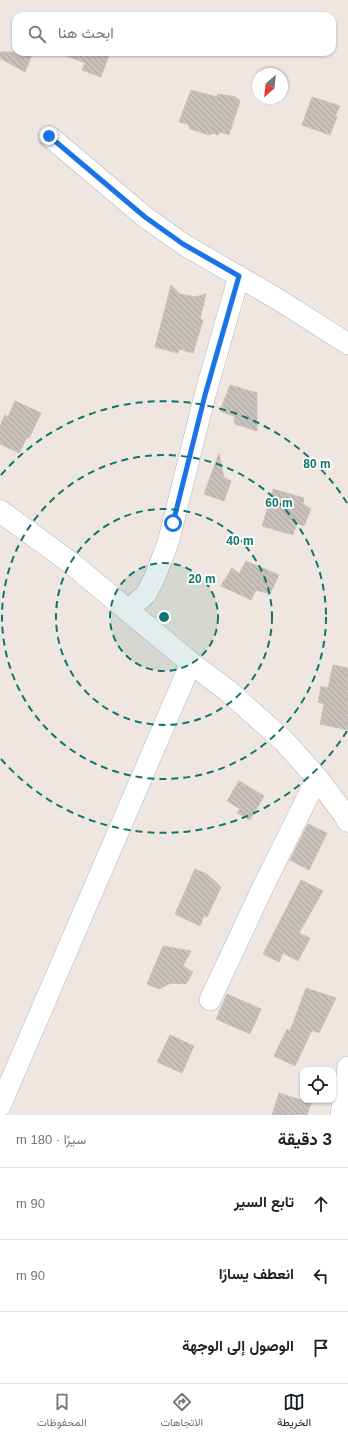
<!DOCTYPE html>
<html lang="ar">
<meta charset="utf-8">
<style>
:root{--surface:#fff;--page:#f2f2f2;--text:#202124;--muted:#757577;--line:#e0e0e0;--accent:#111827}
body{margin:0;font-family:Arial,Vazirmatn,sans-serif;background:var(--page);color:var(--text);direction:rtl}
.controls{position:absolute;right:12px;bottom:12px;display:grid;overflow:hidden;border-radius:8px;box-shadow:0 1px 3px #0004}
.controls button{width:36px;height:36px;display:grid;place-items:center;padding:0;border:0;border-bottom:1px solid var(--line);background:var(--surface);color:var(--text);font:20px sans-serif}
.compass{position:absolute;left:252px;top:68px;width:36px;height:36px;border-radius:50%;background:var(--surface);box-shadow:0 1px 3px #0004;rotate:207deg}
.stop{position:absolute;width:12px;height:12px;margin:-9px;border:3px solid #1a73e8;border-radius:50%;background:#fff}
.stop.end{background:#1a73e8;border-color:#fff;box-shadow:0 1px 4px #0008}
.list{margin:0;padding:0;list-style:none}
h2{display:flex;justify-content:space-between;align-items:center;height:52px;margin:0;padding:0 16px;font-size:17px}
h2 small{font-size:13px;font-weight:400;color:var(--muted)}
.list li{display:grid;grid-template-columns:26px 1fr auto;gap:12px;align-items:center;box-sizing:border-box;height:72px;padding:0 16px;border-top:1px solid var(--line)}
.list b{display:block;font-size:15px;white-space:nowrap}
.list em{font-size:13px;font-style:normal;color:var(--muted)}
.icon{flex:none;width:22px;height:22px;fill:none;stroke:currentColor;stroke-width:2;stroke-linecap:round;stroke-linejoin:round}
.map{position:relative;flex:none;width:348px;height:1115px;overflow:hidden;direction:ltr}
.search{position:absolute;background:var(--surface);box-shadow:0 1px 3px #0004;left:12px;right:12px;top:12px;height:44px;display:flex;align-items:center;gap:10px;box-sizing:border-box;padding:0 14px;border-radius:12px;color:var(--muted);font-size:15px}
.sheet{height:268px;background:var(--surface)}
nav{display:flex;justify-content:space-around;align-items:center;box-sizing:border-box;height:56px;border-top:1px solid var(--line);background:var(--surface);font-size:11px;color:var(--muted)}
nav a{display:grid;justify-items:center;gap:2px}
nav .on{color:var(--accent)}
.map>svg:first-child{display:block}
.building{fill:url(#building-back-hatch);stroke:#ccc2b9}
.lines{fill:none;stroke-linecap:round;stroke-linejoin:round}
.street-casing{stroke:#b0b5be;stroke-width:22}
.secondary-casing{stroke:#b0b5be;stroke-width:23}
.street{stroke:#fff;stroke-width:21}
.secondary{stroke:#fff;stroke-width:22}
.route{stroke:#1a73e8;stroke-width:5}
.ring{fill:none;stroke:#0f766e;stroke-width:2;stroke-dasharray:7 5}
.centre{fill:#0f766e;stroke:#fff;stroke-width:2}
.ring-label{font-size:12px;text-anchor:middle;font-weight:bold;fill:#0f766e;stroke:#fff;stroke-width:3.5;stroke-linejoin:round;paint-order:stroke}
</style>
<div class="map">
<svg width="348" height="1115" viewBox="0 0 348 1115">
<defs>
<pattern id="building-back-hatch" width="6" height="6" patternUnits="userSpaceOnUse"><rect width="6" height="6" fill="#c8c1bb"/><path d="M-1 5l2 2M0 0l6 6M5-1l2 2" fill="none" stroke="#aca6a1"/></pattern>
</defs>
<rect width="100%" height="100%" fill="#efe6e0"/>
<g class="building">
<path d="M0 52H33L25 72 0 58Z"/>
<path d="M60 52H110L101 77 82 70 85 63 59 53Z"/>
<path d="M191 90 217 97 218 94 235 97 240 101 229 135 220 132 218 135 213 133 210 135 190 129 188 124 179 122Z"/>
<path d="M312 97 340 106 335 116 337 117 330 135 302 125Z"/>
<path d="M171 285 180 294 195 297 206 294 200 319 203 320 193 353 179 349 178 353 155 347Z"/>
<path d="M230 385 257 393V431L235 424 234 416 220 411Z"/>
<path d="M15 401 41 413 29 438 27 437 19 453 0 444V426L5 415 8 417Z"/>
<path d="M219 453 224 478 231 481 224 501 204 494Z"/>
<path d="M273 489 304 498 303 504 311 509 304 526 297 523 293 535 262 526Z"/>
<path d="M246 561 279 575 270 594 256 590 251 600 221 586 232 568 239 574Z"/>
<path d="M333 665 348 668V730L320 724 324 704 318 702 321 686 328 688Z"/>
<path d="M239 781 264 796 250 820 237 813 240 809 227 801Z"/>
<path d="M308 824 327 833 309 870 290 860Z"/>
<path d="M195 869 207 874 221 887 207 917 204 915 200 926 175 914Z"/>
<path d="M301 880 323 891 299 933 310 938 298 961 283 953 279 962 263 954Z"/>
<path d="M163 946 191 951 183 966 193 972 186 984 171 983 159 989 147 984Z"/>
<path d="M306 988 336 998 319 1033 312 1030 295 1066 274 1056 287 1029 290 1031Z"/>
<path d="M227 994 261 1009 250 1034 216 1019Z"/>
<path d="M170 1035 194 1046 182 1073 157 1062Z"/>
<path d="M279 1093 311 1103 307 1115H272Z"/>
</g>
<g class="lines">
<defs>
<g id="street">
<path d="M49 136 145 217 183 244 279 300 348 344"/>
<path d="M127 611 146 594 154 579 168 543 205 395 239 276"/>
<path d="M210 1000 263 887 317 778"/>
<path d="M0 1106 191 663"/>
<path d="M341 1115 348 1067"/>
</g>
<path id="secondary" d="M0 511 71 563 191 663 227 690 284 741 317 778 344 814 348 821"/>
</defs>
<use href="#street" class="street-casing"/>
<use href="#secondary" class="secondary-casing"/>
<use href="#street" class="street"/>
<use href="#secondary" class="secondary"/>
</g>
<g class="lines">
<path class="route" d="M49 136 145 217 183 244 239 276 205 395 173 523"/>
</g>
<circle cx="164" cy="617" r="54" fill="#0f766e" fill-opacity=".12"/>
<g class="ring">
<circle cx="164" cy="617" r="54"/>
<circle cx="164" cy="617" r="108"/>
<circle cx="164" cy="617" r="162"/>
<path d="M347 731A216 216 0 0 1 1 759M1 475A216 216 0 0 1 347 503"/>
</g>
<circle cx="164" cy="617" r="6" class="centre"/>
<g class="ring-label">
<text x="317" y="468">80 m</text>
<text x="279" y="507">60 m</text>
<text x="240" y="545">40 m</text>
<text x="202" y="583">20 m</text>
</g>
</svg>
<div class="controls">
<button><svg class="icon" aria-label="locate" viewBox="0 0 24 24"><circle cx="12" cy="12" r="6"/><path d="M12 2v4M12 18v4M2 12h4M18 12h4"/></svg></button>
</div>
<svg class="compass" viewBox="-18 -18 36 36"><path d="M0-13l5 13h-10z" fill="#e53935"/><path d="M0 13l5-13h-10z" fill="#757577"/></svg>
<div class="stop" style="left:173px;top:523px"></div>
<div class="stop end" style="left:49px;top:136px"></div>
<div class="search"><svg class="icon" aria-label="search" viewBox="0 0 24 24"><circle cx="10" cy="10" r="6"/><path d="M15 15l6 6"/></svg>ابحث هنا</div>
</div>
<section class="sheet">
<h2>3 دقيقة<small>سيرًا · 180 m</small></h2>
<ul class="list">
<li><svg class="icon" aria-label="ahead" viewBox="0 0 24 24"><path d="M12 20V5M6 11l6-6 6 6"/></svg><div><b>تابع السير</b></div><em>90 m</em></li>
<li><svg class="icon" aria-label="left" viewBox="0 0 24 24"><path d="M17 20v-9H6M10 6l-5 5 5 5"/></svg><div><b>انعطف يسارًا</b></div><em>90 m</em></li>
<li><svg class="icon" aria-label="arrive" viewBox="0 0 24 24"><path d="M6 21V4h12l-3 4 3 4H6"/></svg><div><b>الوصول إلى الوجهة</b></div></li>
</ul>
</section>
<nav>
<a class="on"><svg class="icon" aria-label="map" viewBox="0 0 24 24"><path d="M3 6l6-2 6 2 6-2v14l-6 2-6-2-6 2zM9 4v14M15 6v14"/></svg>الخريطة</a>
<a><svg class="icon" aria-label="directions" viewBox="0 0 24 24"><path d="M12 3l9 9-9 9-9-9zM9 14v-3h6M13 9l2 2-2 2"/></svg>الاتجاهات</a>
<a><svg class="icon" aria-label="saved" viewBox="0 0 24 24"><path d="M7 4h10v16l-5-4-5 4z"/></svg>المحفوظات</a>
</nav>
